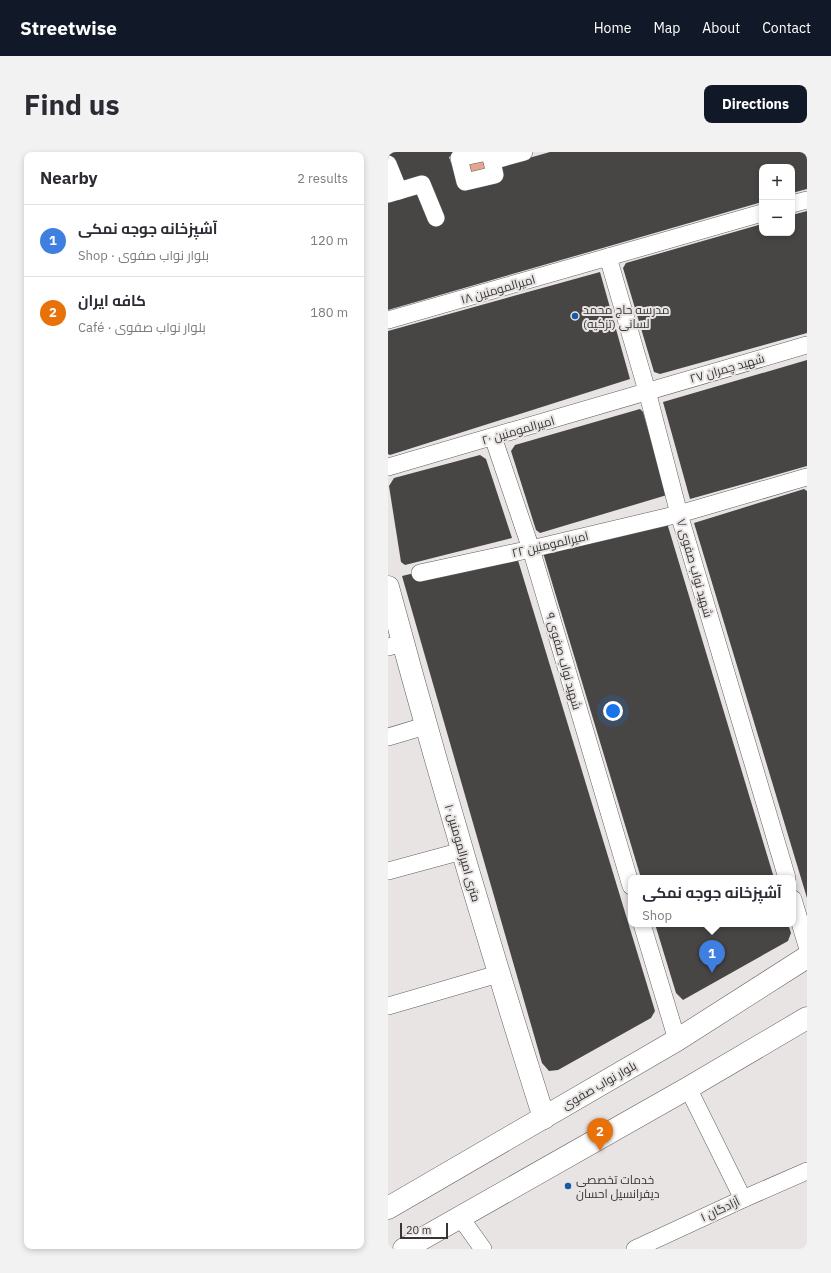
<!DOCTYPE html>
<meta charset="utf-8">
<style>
:root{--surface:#fff;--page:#f2f2f3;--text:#2b2b33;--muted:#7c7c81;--line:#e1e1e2;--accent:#111827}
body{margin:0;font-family:"IBM Plex Sans",Cairo,sans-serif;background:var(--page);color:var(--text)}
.controls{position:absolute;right:12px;top:12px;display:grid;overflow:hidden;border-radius:8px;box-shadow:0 2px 6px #0003}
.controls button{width:36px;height:36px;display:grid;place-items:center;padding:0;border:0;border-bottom:1px solid var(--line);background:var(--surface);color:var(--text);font:20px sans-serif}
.scale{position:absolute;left:12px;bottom:10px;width:48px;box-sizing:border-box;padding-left:4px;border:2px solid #363534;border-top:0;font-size:11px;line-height:14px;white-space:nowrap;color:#363534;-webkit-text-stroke:3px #e8e4e3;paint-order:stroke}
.you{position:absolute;left:225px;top:559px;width:14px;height:14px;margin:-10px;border:3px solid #fff;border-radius:50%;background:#1a73e8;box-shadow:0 0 0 6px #1a73e833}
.badge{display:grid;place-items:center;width:26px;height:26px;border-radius:50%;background:var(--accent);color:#fff;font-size:13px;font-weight:700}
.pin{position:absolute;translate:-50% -33px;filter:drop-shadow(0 1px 2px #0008)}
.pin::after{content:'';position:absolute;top:21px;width:14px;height:12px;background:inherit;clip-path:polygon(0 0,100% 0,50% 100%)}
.popup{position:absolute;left:240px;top:723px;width:168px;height:52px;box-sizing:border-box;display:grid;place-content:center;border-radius:8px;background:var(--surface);filter:drop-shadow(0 1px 3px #0005);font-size:13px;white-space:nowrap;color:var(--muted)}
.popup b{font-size:15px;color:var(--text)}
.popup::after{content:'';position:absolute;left:50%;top:100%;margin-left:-8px;border:8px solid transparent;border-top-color:var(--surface)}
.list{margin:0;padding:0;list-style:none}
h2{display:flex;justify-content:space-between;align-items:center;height:52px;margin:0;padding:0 16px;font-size:17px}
h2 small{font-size:13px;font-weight:400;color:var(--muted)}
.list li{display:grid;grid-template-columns:26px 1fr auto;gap:12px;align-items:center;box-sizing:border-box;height:72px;padding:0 16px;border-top:1px solid var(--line)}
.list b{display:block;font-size:15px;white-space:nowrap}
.list p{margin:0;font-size:13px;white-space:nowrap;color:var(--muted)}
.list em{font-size:13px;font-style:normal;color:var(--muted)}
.map{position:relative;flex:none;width:419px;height:1097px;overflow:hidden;border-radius:8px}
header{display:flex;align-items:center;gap:24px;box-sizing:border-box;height:56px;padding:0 20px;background:var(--accent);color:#fff}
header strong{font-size:19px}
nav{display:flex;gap:22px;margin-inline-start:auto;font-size:14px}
.intro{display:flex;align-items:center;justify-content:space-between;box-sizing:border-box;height:96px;padding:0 24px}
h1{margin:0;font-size:28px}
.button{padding:10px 18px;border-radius:8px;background:var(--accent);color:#fff;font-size:14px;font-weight:700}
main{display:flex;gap:24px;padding:0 24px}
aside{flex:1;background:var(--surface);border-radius:8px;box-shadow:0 2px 6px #0003}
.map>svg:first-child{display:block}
.green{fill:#e6a68d}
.building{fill:#484645}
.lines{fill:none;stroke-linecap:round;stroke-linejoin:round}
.street-casing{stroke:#615e5d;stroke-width:18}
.secondary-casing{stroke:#615e5d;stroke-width:23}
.street{stroke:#fff;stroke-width:17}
.secondary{stroke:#fff;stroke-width:22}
.poi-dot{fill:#1559a9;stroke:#e8e4e3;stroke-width:1.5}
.labels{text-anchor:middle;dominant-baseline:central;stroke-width:4;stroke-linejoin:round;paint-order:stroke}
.street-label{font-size:12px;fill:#363534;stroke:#e8e4e3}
.poi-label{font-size:12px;fill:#363534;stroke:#e8e4e3;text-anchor:start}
</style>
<header>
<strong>Streetwise</strong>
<nav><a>Home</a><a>Map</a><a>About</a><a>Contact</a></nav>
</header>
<div class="intro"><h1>Find us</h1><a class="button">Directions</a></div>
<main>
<aside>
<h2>Nearby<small>2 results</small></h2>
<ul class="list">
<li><span class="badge" style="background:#3f7fe0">1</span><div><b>آشپزخانه جوجه نمکی</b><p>Shop · بلوار نواب صفوی</p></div><em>120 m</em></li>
<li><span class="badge" style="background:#e8710a">2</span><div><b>کافه ایران</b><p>Café · بلوار نواب صفوی</p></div><em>180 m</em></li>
</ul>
</aside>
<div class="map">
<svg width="419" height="1097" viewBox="0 0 419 1097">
<rect width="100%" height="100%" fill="#e8e4e3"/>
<path class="green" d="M88 7 101 10C96 19 91 21 81 20V12Z"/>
<g class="building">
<path d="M0 0H76L61 5 72 36 113 14 162 0H419V37L404 41V15H374V50L0 158V49L34 27 14 33Z"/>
<path d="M419 59V181L272 222 266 220 235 116 238 111 374 72V81H404V63Z"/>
<path d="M212 120 242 227 2 303 0 302V179Z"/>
<path d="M419 208V314L302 347 275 250Z"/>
<path d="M252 257 255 260 279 343 152 381 148 378 123 299 127 293Z"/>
<path d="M92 303 98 307 124 386 17 413 13 410 1 334 6 326Z"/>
<path d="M416 337 419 339V746L306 371Z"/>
<path d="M276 361 386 726H253L153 394Z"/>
<path d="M129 405 267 859 263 866 170 918 161 919 154 911 14 424 68 411Z"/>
<path d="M267 772H400L403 781 400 789 295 848 288 841Z"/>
</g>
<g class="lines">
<defs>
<g id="street">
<path d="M99 0 71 6 77 30 107 23 102 0"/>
<path d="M104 9 136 0"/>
<path d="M0 12 11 39"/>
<path d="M0 42 34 32 48 66"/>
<path d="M404 52 419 48"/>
<path d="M220 105 259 239 291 362 399 726"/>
<path d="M0 168 374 61"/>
<path d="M105 285 143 397 243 734"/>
<path d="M0 315 419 193"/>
<path d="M32 421 143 397 291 362 419 325"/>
<path d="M0 495 15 491"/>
<path d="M0 585 37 574"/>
<path d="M0 719 74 699"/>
<path d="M405 747 419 794"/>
<path d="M254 772 289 888"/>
<path d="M0 854 110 822"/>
<path d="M300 936 355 1047"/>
<path d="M72 1065 95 1097"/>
<path d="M247 1097 355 1047 419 1019"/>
</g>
<g id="secondary">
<path d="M0 435C48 613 100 790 156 966"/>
<path d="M0 1056 289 888 419 805"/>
<path d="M16 1097 300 936 419 866"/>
</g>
</defs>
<use href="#street" class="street-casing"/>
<use href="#secondary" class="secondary-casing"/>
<use href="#street" class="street"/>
<use href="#secondary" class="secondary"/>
</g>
<g class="poi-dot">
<circle cx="187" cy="164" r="4"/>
<circle cx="180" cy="1034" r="4"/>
</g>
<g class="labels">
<g class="street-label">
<text transform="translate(110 137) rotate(-16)">امیرالمومنین ۱۸</text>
<text transform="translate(339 216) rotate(-16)">شهید چمران ۲۷</text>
<text transform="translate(130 278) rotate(-16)">امیرالمومنین ۲۰</text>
<text transform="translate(162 392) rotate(-13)">امیرالمومنین ۲۲</text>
<text transform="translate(307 416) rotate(74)">شهید نواب صفوی ۷</text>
<text transform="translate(176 509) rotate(74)">شهید نواب صفوی ۹</text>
<text transform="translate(75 701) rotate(74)">۱۰ متری امیرالمومنین</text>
<text transform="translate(211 933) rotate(-30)">بلوار نواب صفوی</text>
<text transform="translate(332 1057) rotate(-25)">آزادگان ۱</text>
</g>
<g class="poi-label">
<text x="195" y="157">مدرسه حاج محمد<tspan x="195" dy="14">لسانی (تزکیه)</tspan></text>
<text x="188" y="1027">خدمات تخصصی<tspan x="188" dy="14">دیفرانسیل احسان</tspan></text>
</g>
</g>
</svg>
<div class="controls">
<button>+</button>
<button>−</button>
</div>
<div class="scale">20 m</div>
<div class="you"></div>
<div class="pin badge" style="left:324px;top:821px;background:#3f7fe0">1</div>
<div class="popup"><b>آشپزخانه جوجه نمکی</b>Shop</div>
<div class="pin badge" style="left:212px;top:999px;background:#e8710a">2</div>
</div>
</main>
